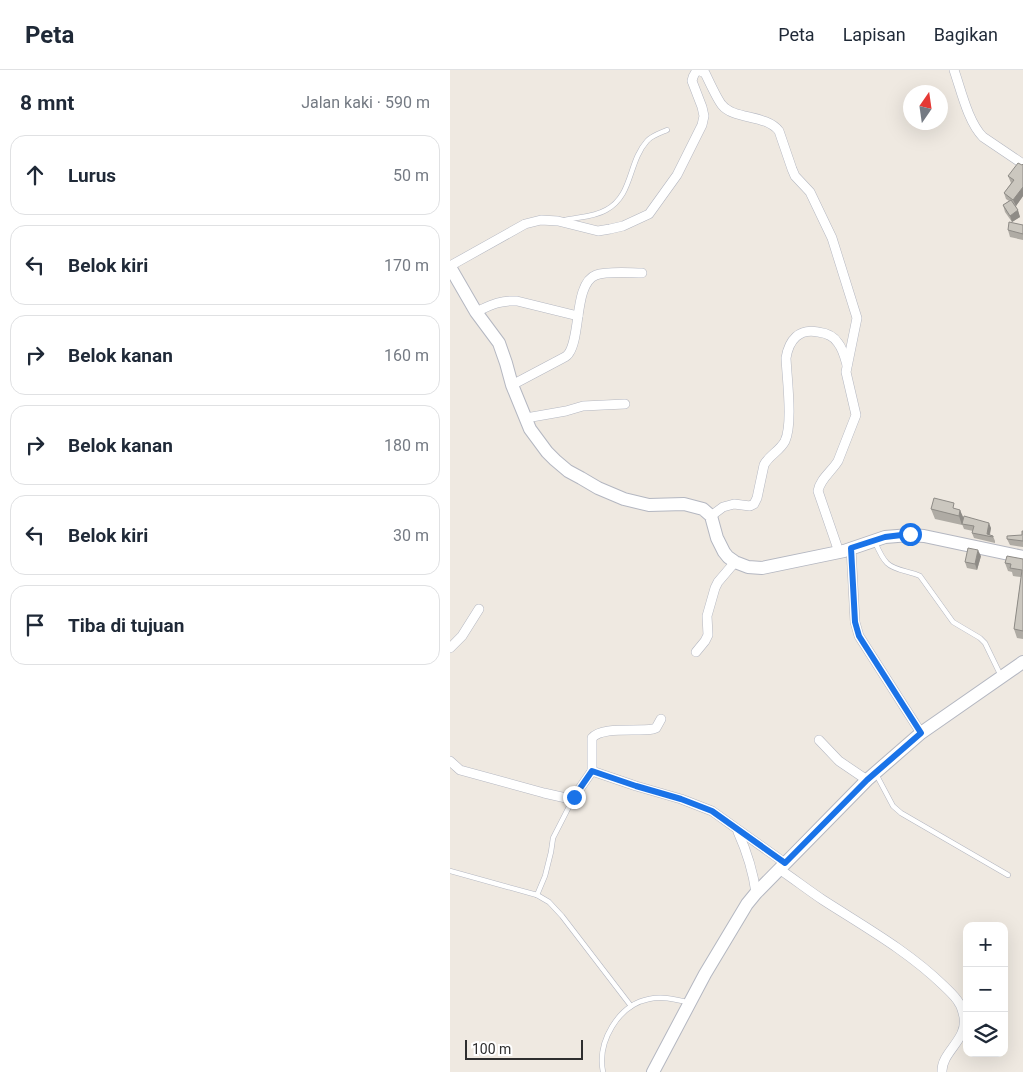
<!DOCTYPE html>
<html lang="id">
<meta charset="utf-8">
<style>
:root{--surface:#fff;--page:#f6f6f7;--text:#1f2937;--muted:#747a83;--line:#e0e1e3}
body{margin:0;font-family:Roboto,sans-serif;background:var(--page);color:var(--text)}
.controls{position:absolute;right:15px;bottom:15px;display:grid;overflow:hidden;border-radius:10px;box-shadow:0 5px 20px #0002}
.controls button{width:45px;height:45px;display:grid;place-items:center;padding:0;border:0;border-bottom:1px solid var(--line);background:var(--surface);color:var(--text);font:25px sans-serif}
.compass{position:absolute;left:453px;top:15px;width:45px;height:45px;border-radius:50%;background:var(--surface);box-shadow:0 5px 20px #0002;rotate:13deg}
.scale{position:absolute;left:15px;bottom:12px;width:118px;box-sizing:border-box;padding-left:5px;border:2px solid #2e2e2e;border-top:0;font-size:14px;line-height:18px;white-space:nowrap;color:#2e2e2e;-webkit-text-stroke:4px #fff;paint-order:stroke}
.stop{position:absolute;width:15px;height:15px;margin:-11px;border:4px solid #1a73e8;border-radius:50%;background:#fff}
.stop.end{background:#1a73e8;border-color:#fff;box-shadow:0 1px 5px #0008}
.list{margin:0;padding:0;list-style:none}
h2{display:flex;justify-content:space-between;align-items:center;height:65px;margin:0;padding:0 20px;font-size:21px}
h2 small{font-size:16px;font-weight:400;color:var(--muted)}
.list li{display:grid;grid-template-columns:32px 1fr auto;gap:15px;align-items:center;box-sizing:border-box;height:80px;margin:0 10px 10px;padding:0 10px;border:1px solid var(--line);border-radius:15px}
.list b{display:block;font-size:19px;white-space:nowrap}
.list em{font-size:16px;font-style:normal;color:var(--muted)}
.icon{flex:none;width:28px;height:28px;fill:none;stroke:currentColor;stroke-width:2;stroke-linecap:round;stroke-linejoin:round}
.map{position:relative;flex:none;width:573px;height:1002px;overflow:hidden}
header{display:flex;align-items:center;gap:30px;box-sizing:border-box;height:70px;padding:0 25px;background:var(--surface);border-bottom:1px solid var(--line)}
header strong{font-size:24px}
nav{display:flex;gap:28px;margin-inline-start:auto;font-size:18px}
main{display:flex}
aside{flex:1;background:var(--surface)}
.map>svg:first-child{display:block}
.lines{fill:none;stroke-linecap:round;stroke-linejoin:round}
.lane-casing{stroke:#b4b7c1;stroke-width:5.5}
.street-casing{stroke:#b4b7c1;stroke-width:10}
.secondary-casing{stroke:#b4b7c1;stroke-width:14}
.lane{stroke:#fff;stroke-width:4.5}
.street{stroke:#fff;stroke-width:9}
.secondary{stroke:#fff;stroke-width:12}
.wall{fill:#afaba4}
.shaded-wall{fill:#8e8b86}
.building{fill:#cbc7bf;stroke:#8e8b86}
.route{stroke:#1a73e8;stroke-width:6}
</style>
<header>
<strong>Peta</strong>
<nav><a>Peta</a><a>Lapisan</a><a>Bagikan</a></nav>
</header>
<main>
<aside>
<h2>8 mnt<small>Jalan kaki · 590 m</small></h2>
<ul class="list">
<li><svg class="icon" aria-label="ahead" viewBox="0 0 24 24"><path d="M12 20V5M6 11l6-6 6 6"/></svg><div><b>Lurus</b></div><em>50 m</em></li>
<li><svg class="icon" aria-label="left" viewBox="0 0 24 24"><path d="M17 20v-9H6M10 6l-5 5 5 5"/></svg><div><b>Belok kiri</b></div><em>170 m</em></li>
<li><svg class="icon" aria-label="right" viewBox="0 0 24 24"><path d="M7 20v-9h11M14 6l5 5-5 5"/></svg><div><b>Belok kanan</b></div><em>160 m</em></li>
<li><svg class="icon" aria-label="right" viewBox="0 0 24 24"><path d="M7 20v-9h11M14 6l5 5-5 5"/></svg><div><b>Belok kanan</b></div><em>180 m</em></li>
<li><svg class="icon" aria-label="left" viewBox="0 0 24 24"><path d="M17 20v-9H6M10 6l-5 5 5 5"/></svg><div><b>Belok kiri</b></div><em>30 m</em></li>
<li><svg class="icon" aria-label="arrive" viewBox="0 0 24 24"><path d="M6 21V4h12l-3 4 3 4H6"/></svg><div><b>Tiba di tujuan</b></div></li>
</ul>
</aside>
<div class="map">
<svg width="573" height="1002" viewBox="0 0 573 1002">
<rect width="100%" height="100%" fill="#efe9e1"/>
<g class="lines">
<defs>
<g id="lane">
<path d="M115 150C128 147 144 147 156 140 183 126 178 92 197 71 201 66 210 63 217 60"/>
<path d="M425 472C428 479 432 488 437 493 445 501 460 501 470 506L503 552 530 568 535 573 551 606"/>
<path d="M426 704 443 736 451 743 558 805"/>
<path d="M0 801 87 825 95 806 101 782 103 768 124 727"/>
<path d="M87 825 99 832 112 846 181 936"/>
<path d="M153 1002C147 972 168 935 199 929 212 926 224 929 237 932"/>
</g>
<g id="street">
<path d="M504 0C511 20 518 52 533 67L573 94"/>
<path d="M0 196 75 154 91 150 108 151 148 161 160 159 173 156 199 144 227 105 252 55 254 46 252 37 242 11C243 6 244 3 248 0L255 3C259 11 267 29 272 35 284 50 316 44 329 61L342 99 345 106 360 122 382 168 407 248 396 302 406 345 388 391C382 401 370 409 368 421L389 482"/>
<path d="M26 242C41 235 50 230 67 231L128 246"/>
<path d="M62 315 113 288C115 287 118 285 119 283 131 266 124 213 146 205 157 201 180 203 192 203"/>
<path d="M76 348 116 341 133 336 175 334"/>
<path d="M261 446 273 437 284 434 300 436 304 434 307 428 314 395C319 385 330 381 335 371 343 354 337 309 336 288 339 270 349 258 368 262 376 263 384 266 388 273 393 279 395 288 397 295"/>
<path d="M401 478 405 552 409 566 471 663"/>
<path d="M0 578 12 566 29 539"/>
<path d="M246 582 255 571 258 565 257 546 265 518 268 512 285 492"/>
<path d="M369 670 389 691 417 710"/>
<path d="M0 691 10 700 94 723 116 728 124 727 142 701 186 716 231 729 262 741 335 793"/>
<path d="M142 701V668C152 656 187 662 203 659L206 658 211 649"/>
<path d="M288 762C297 782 303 801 306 823"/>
<path d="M329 799C344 809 358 820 373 830 415 857 458 881 494 916 499 921 506 927 509 933 512 937 513 943 514 947 518 970 491 982 492 1002"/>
</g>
<g id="secondary">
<path d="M0 197 26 242 49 273 56 293 62 315 80 359 97 382 105 390 118 401 131 408 148 418 174 429 199 435 234 434 253 439 261 446 267 468 274 482 278 487 285 492 298 497 312 498 394 481 435 467 460 465 474 466 573 487"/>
<path d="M203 1002 255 904 297 834 306 823 417 710 471 663 573 592"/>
</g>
</defs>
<use href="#lane" class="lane-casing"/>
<use href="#street" class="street-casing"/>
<use href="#secondary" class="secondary-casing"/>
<use href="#lane" class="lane"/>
<use href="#street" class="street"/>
<use href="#secondary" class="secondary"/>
</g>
<g class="wall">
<path d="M573 94V126L566 136 570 147 562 152 555 142 553 135 559 131 556 129 554 123 561 113 558 106Z"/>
<path d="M573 155V170L560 167 558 160Z"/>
<path d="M481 439H506L510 440 513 449 541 458 540 465 543 466 545 471V473L524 468 522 463 523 461 514 459 512 454V455L485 449Z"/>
<path d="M573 461V477L560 475 557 469 572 465Z"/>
<path d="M531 486 527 500 517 498 515 492Z"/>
<path d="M573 489V569L567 568 564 559 571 507 563 506 562 502 558 501 555 493Z"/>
</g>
<g class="shaded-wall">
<path d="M573 117V126L566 136 563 130Z"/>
<path d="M568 140 570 147 562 152 560 146Z"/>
<path d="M510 440 514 449 512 455 509 446Z"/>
<path d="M539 453 541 458 539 467 537 464Z"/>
<path d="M528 480 531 486 527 500 525 494Z"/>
</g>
<g class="building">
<path d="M568 93 572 95 573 94V117L563 130 554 123 564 110 558 106Z"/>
<path d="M561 130 568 140 560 146 553 135Z"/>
<path d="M559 152 573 155V164L558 160Z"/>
<path d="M484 428 504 433 503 438 510 440 509 446 481 439Z"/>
<path d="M514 446 539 453 537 464 543 466V467L522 463 524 456 512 454Z"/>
<path d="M572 461H573V471L557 469V466L572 465Z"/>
<path d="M518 478 528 480 525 494 515 492Z"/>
<path d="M557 486 573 489V561L564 559 572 500 560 498 561 494 555 493Z"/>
</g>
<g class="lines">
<path class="route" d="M124 727 142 701 186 716 231 729 262 741 335 793 417 710 471 663 409 566 405 552 401 478 435 467 460 464"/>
</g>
</svg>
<div class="controls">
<button>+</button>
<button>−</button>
<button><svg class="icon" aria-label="layers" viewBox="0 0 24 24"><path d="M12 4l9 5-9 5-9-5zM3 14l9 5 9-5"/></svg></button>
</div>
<svg class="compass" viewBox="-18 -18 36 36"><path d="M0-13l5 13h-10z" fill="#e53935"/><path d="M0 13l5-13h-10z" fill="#747a83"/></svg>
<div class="scale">100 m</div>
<div class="stop" style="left:460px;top:464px"></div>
<div class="stop end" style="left:124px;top:727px"></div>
</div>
</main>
